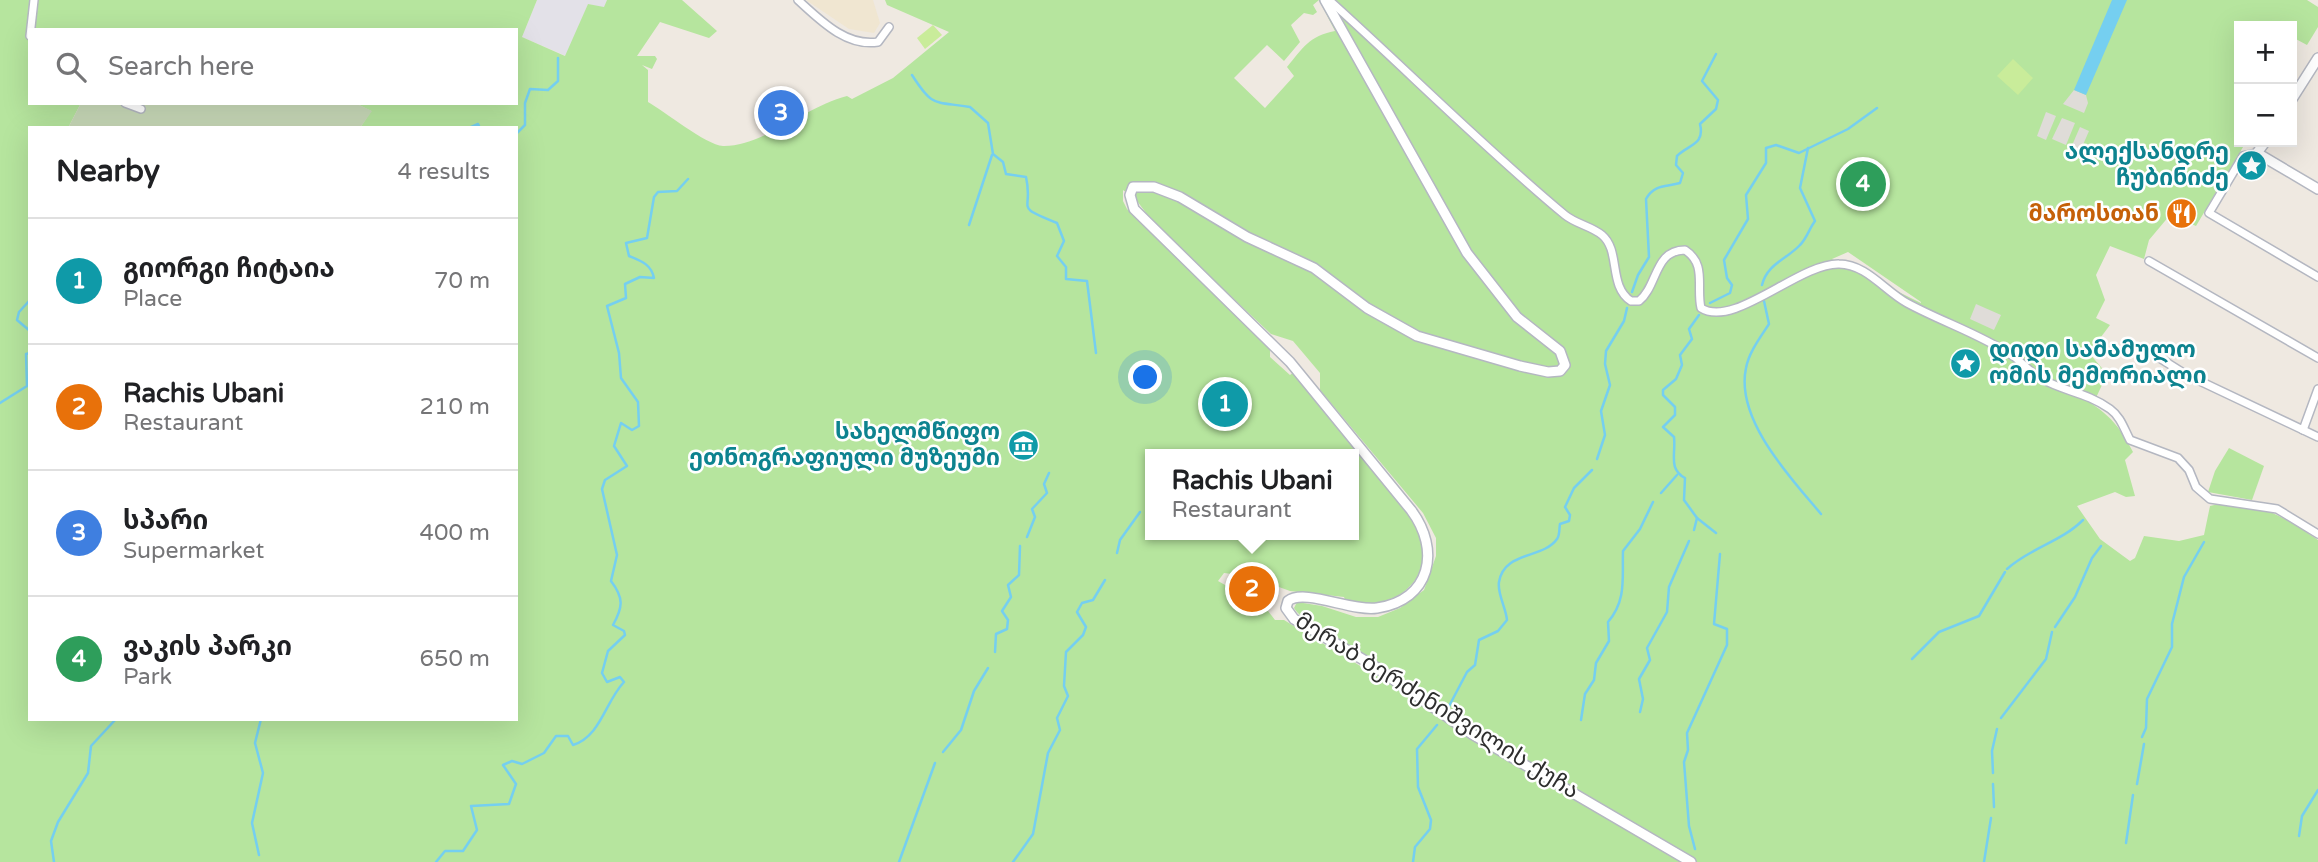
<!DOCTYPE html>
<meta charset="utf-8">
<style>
:root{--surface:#fff;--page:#f2f2f2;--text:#202124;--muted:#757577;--line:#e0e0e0;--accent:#7c3aed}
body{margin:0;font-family:"Varela Round","Noto Sans Georgian",sans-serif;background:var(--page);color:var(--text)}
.controls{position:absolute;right:21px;top:21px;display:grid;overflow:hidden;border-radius:0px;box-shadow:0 7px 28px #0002}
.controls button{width:63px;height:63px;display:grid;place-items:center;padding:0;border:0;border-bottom:2px solid var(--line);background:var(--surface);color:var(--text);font:35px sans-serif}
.you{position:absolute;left:1146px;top:378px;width:24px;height:24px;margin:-18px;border:5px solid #fff;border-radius:50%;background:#1a73e8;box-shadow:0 0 0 10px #1a73e833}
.badge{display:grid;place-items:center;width:46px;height:46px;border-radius:50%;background:var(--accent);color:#fff;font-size:23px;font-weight:700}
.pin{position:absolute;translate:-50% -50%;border:4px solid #fff;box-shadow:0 2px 7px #0006}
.popup{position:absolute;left:1145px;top:449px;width:214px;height:91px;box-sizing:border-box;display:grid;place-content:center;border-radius:0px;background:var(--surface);filter:drop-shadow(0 2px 5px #0005);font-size:23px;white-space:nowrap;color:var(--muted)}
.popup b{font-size:26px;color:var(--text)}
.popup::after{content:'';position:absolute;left:50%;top:100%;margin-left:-14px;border:14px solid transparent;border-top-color:var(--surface)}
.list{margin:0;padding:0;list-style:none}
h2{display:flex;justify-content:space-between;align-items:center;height:91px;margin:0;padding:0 28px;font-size:30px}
h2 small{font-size:23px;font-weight:400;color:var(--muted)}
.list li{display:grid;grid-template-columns:46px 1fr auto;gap:21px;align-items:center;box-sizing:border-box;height:126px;padding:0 28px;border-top:2px solid var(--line)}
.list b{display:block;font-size:26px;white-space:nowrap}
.list p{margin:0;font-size:23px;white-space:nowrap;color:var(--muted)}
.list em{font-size:23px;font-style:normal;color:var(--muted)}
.icon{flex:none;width:38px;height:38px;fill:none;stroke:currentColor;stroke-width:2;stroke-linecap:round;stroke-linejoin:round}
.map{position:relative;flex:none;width:2318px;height:862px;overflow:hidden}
.search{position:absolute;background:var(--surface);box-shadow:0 7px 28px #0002;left:28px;top:28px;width:490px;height:77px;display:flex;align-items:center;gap:18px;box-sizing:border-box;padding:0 24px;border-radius:0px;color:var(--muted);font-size:26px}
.panel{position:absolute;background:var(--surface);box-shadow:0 7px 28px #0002;left:28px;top:126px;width:490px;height:595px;border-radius:0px}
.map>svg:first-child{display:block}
.industrial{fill:#e3e1e8}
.education{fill:#f0e6d1}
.green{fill:#b6e59e;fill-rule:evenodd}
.cemetery{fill:#c8d9b8}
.pitch{fill:#c9ec9a}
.plaza{fill:#dfdcd8}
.water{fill:#75cff0}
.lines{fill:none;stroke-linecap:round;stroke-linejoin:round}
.stream{stroke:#75cff0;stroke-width:2.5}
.minor-casing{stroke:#b4b7c1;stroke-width:10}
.tertiary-casing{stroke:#b4b7c1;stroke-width:12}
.minor{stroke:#fff;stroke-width:7}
.tertiary{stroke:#fff;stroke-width:9}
.labels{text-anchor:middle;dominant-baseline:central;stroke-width:5;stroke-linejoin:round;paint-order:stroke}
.culture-label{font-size:23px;font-weight:bold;fill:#0d838f;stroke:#fff;text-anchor:end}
.food-label{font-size:23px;font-weight:bold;fill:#c56008;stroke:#fff;text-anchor:end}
.street-label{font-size:23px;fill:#2e2e2e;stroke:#fff}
</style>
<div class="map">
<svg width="2318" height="862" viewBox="0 0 2318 862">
<rect width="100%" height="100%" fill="#efe9e1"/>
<path class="industrial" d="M537 0H607L604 8 588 4 566 56 522 37Z"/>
<path class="education" d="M806 0H873L880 23 874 33 849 29Z"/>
<g class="green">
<path d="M0 0H537L522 37 565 56 588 4 604 7 607 0H682L717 31 709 38 660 22 637 56H655L657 59 652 69 642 65 648 70V102C664 111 706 145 723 146 763 147 806 106 847 96L852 99 893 78 949 32 887 5 885 0H2307L2318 7V27L2307 45 2292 37V26H2239V142H2246L2196 226 2170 215 2149 240 2144 259 2110 246 2096 275 2105 300 2096 318 2110 325 2089 353 2107 374 2095 400 2070 391C2103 409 2116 419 2133 452L2125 460 2135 496 2126 497 2115 492 2077 506 2100 539 2130 561 2135 558 2144 536 2179 541 2204 535 2210 506C2250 496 2287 518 2318 540V862H0ZM1319 0 1335 31C1309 36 1303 48 1287 67L1294 76 1265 108 1234 78 1267 45 1284 61 1300 42 1291 25 1304 13 1313 15 1317 12 1313 5ZM30 30H516V103H355L371 111 360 128H516V719H30V128H68L81 103H30ZM1123 190 1137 201 1156 226 1271 334 1293 341 1320 373V390L1423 513 1436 538V556L1424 590 1400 608 1378 617H1356L1322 606 1297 602 1294 608C1304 626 1392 673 1416 689L1415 699 1284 620H1275L1268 611 1259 607 1256 612 1239 599 1241 594 1218 581 1224 573 1249 576 1290 591 1344 597 1346 602C1367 605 1391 604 1407 589 1454 546 1387 488 1359 454L1356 455 1355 448 1294 372 1290 375 1270 357V346L1127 209 1123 201ZM1848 252 1921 302V303L1832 259ZM1150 454H1354V535H1150Z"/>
<path d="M2229 448 2264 466 2252 500 2208 492 2215 471Z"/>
</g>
<path class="cemetery" d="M81 103H355L372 111 360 128H68Z"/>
<g class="pitch">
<path d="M933 25 942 35 925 49 917 38Z"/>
<path d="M2013 59 2033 78 2018 95 1997 76Z"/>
</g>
<g class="plaza">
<path d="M2074 90 2086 95 2088 103 2084 113 2063 104Z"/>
<path d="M2046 112 2056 116 2046 140 2037 136Z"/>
<path d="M2062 118 2075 123 2066 145 2052 139Z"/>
<path d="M2080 127 2089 131 2079 154 2070 150Z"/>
<path d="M1976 304 2001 315 1994 330 1970 319Z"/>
</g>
<path class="water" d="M2112 0H2127L2086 95 2074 90Z"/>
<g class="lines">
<g class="stream">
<path d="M912 75C933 108 934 101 970 107L988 123 993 154 1003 162 1006 174 1026 177C1034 212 1012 205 1057 223L1064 241 1057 256 1066 267V279L1087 281 1096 353"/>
<path d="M469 128 478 124 480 128"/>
<path d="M516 134 525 125V103L530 89 548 90 558 81V58"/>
<path d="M969 225 992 155"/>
<path d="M1762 285C1767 264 1787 259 1800 245 1807 238 1809 229 1815 221L1800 188 1808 148"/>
<path d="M1632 292 1638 275 1649 257 1646 199C1654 184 1666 187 1680 183L1683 173 1676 165 1677 156C1689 144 1705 145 1700 124L1716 109 1718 100 1702 81 1716 54"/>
<path d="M30 300 19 312 17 320 30 331"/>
<path d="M1764 301 1769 324C1760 338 1749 352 1746 368 1735 420 1791 478 1821 514"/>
<path d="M1710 303 1730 293 1732 285 1727 278 1724 260 1748 219 1746 195 1766 163V148L1776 145 1799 153 1848 129 1877 108"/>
<path d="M1699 315 1689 329 1692 339 1680 355 1682 365 1676 379 1663 390V395L1675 407V415L1663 427 1674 437C1676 454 1668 469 1685 478L1684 500 1697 518 1716 533"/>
<path d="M0 403 27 386 26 354 30 353"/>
<path d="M1597 459 1605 435 1601 411 1610 385 1605 364 1606 351 1624 321 1627 308"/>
<path d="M1661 493 1677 475"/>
<path d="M1694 530 1697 518"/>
<path d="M1027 537 1035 517 1032 509 1047 493 1044 484 1049 473"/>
<path d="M1117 553 1120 540 1140 512"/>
<path d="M2007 569C2030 548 2061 542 2083 520"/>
<path d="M2055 627 2075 597 2092 558 2101 546"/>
<path d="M995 652 996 634 1007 629 1008 620 1002 611 1011 597 1008 585 1019 575 1020 546"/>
<path d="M1912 659 1939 632 1979 616 2005 572"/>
<path d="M1447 710 1467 672 1475 665 1479 640 1498 631 1507 620C1506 608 1497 593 1499 582 1504 551 1543 559 1557 539 1560 535 1559 529 1560 524L1569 521 1570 515 1565 507 1574 488 1592 470"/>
<path d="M1640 712 1643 699 1639 679 1650 660 1647 648 1667 612 1669 587 1689 541"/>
<path d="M2001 718 2046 659 2052 632"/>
<path d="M1581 720 1585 694 1594 680 1596 663 1609 641 1608 622C1627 600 1622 577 1623 551L1640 529 1653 502"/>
<path d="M2142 737 2146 728 2147 699 2172 647V624L2184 577 2204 542"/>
<path d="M943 752 961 730 974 691 988 668"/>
<path d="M1993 773 1992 751 1997 729"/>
<path d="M1993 784 1994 807"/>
<path d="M2137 784 2144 744"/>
<path d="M2299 836 2302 816 2318 790"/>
<path d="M2126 843 2133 795"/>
<path d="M1695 849 1689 826 1684 762 1688 750 1687 733 1727 645V629L1714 624 1720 554"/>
<path d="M259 855 252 823 263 773 255 743 261 719"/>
<path d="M54 862 51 841 58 822 88 773 91 746 116 719"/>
<path d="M436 862 445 851H463L477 830 471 806 509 804 516 784 503 765 512 761 522 764 544 753 556 736H568L573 745C601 736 605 702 624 682L620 677 607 682 602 673 608 651 625 635 624 631 613 625C623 607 624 598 611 581L617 555 602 489 605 480 627 466 614 446 621 423 632 430 639 426 638 402 621 378 619 353 607 306 626 298 625 284 640 277 654 278C651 264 641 261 629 256L626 243 647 238 654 197 658 192 677 191 688 179"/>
<path d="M899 862 935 763"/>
<path d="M1013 862 1033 834 1048 753 1060 730 1057 718 1068 696 1064 686 1066 652 1083 635 1086 627 1077 612 1082 603 1093 600 1105 580"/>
<path d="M1413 862 1415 847 1430 829 1431 820 1418 787 1417 749 1437 725"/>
<path d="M1984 862 1991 818"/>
</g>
<defs>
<g id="minor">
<path d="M798 0C820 20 846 47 878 42L889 27"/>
<path d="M1329 0C1408 71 1483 147 1565 215 1576 224 1591 226 1602 235 1621 251 1608 286 1631 301H1639C1658 286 1654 250 1685 250 1707 264 1696 287 1701 308 1734 329 1799 263 1839 264 1866 264 1885 291 1907 303 1942 322 1980 334 2013 356 2023 363 2031 374 2042 379 2065 392 2086 392 2110 409 2121 417 2124 429 2130 440L2178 458 2189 470 2196 487 2210 499 2277 509 2318 534"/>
<path d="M30 36 34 0"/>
<path d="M125 103 141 109"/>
<path d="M2257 153 2243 156 2209 213 2318 277"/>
<path d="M2149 261 2318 358"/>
<path d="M2158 357 2185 374 2318 437"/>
<path d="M2303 430 2318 389"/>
</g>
<g id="tertiary">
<path d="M1325 0 1467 253 1517 317 1560 351 1565 365 1560 371 1548 372 1520 366 1417 336 1367 308 1314 268 1247 237 1180 197 1154 187H1133L1130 195 1134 209 1290 362 1411 510C1441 550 1431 600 1377 608 1353 612 1304 588 1288 601L1286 608 1294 619 1374 666 1472 734 1691 862"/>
<path d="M2292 99 2318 58"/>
<path d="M2265 142 2257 153 2318 189"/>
</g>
</defs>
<use href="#minor" class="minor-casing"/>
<use href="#tertiary" class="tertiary-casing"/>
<use href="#minor" class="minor"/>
<use href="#tertiary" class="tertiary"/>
</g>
<defs>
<symbol id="sight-disc" viewBox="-11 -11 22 22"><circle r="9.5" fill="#0f9aa8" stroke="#fff"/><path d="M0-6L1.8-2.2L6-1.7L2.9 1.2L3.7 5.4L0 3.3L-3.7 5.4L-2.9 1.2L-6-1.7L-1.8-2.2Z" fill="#fff"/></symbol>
<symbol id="restaurant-disc" viewBox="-11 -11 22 22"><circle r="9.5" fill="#e8710a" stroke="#fff"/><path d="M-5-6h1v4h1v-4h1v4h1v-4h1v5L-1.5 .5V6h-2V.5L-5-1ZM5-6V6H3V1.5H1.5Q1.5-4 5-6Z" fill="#fff"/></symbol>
<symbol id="museum-disc" viewBox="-11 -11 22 22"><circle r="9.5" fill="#0f9aa8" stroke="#fff"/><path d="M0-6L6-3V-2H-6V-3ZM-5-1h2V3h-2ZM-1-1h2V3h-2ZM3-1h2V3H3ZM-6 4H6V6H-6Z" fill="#fff"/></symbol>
</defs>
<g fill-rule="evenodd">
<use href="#sight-disc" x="2234" y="148" width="35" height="35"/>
<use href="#restaurant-disc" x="2164" y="196" width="35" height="35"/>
<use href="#sight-disc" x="1948" y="346" width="35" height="35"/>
<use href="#museum-disc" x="1006" y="428" width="35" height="35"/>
</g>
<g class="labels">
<g class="culture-label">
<text x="2229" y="152">ალექსანდრე<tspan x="2229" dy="26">ჩუბინიძე</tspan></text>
<text x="1989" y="350" text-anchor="start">დიდი სამამულო<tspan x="1989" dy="26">ომის მემორიალი</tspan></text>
<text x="1000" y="432">სახელმწიფო<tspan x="1000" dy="26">ეთნოგრაფიული მუზეუმი</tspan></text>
</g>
<g class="food-label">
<text x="2159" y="214">მაროსთან</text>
</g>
<g class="street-label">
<text transform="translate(1437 706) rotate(32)">მერაბ ბერძენიშვილის ქუჩა</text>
</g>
</g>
</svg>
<div class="controls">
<button>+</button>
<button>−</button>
</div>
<div class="you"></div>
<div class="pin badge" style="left:1225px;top:404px;background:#0f9aa8">1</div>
<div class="pin badge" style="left:1252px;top:589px;background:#e8710a">2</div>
<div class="popup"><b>Rachis Ubani</b>Restaurant</div>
<div class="pin badge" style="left:781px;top:113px;background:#3f7fe0">3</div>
<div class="pin badge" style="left:1863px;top:184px;background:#2e9e5b">4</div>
<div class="search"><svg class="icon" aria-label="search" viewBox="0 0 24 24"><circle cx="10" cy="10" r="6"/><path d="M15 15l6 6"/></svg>Search here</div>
<section class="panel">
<h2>Nearby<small>4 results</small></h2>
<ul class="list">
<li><span class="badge" style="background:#0f9aa8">1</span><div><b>გიორგი ჩიტაია</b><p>Place</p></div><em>70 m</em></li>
<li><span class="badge" style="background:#e8710a">2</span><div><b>Rachis Ubani</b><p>Restaurant</p></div><em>210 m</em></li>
<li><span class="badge" style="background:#3f7fe0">3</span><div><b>სპარი</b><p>Supermarket</p></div><em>400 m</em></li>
<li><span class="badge" style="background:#2e9e5b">4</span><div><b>ვაკის პარკი</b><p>Park</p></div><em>650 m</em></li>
</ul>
</section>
</div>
